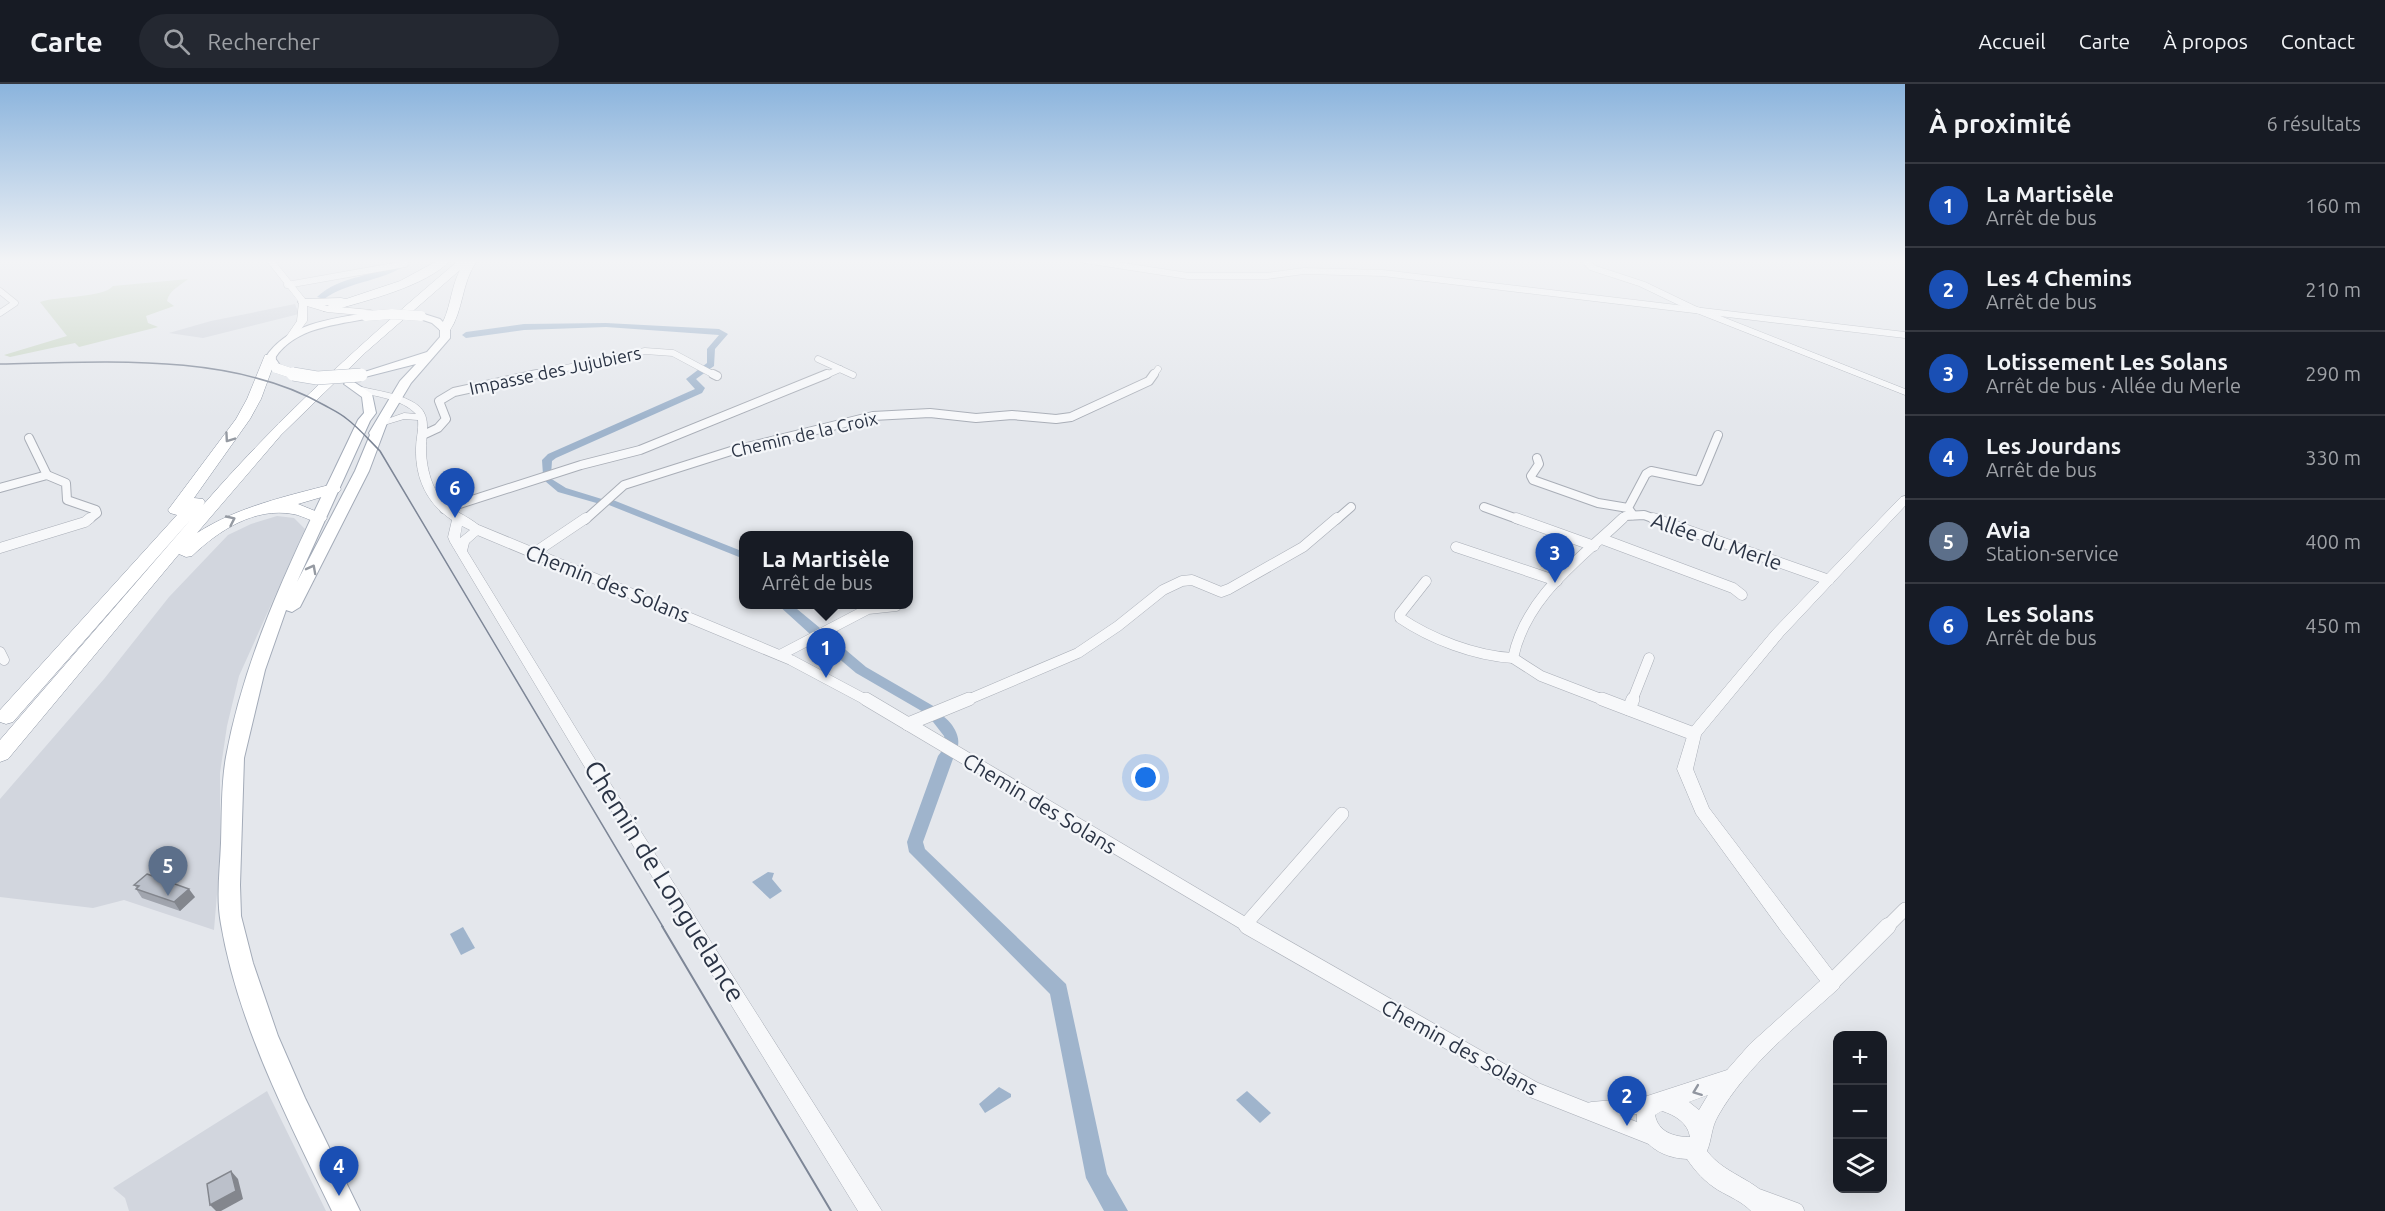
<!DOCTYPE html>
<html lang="fr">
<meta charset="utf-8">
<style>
:root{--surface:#171b24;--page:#242831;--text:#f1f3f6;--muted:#9ea1a6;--line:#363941;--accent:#d1495b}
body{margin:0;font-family:Ubuntu,sans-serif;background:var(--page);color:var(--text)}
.controls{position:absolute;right:18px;bottom:18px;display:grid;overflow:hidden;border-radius:12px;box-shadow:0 6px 24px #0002}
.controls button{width:54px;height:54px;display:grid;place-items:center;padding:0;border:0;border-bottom:2px solid var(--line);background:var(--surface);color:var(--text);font:30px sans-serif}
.you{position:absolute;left:1146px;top:694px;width:21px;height:21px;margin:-15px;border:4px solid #fff;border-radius:50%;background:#1a73e8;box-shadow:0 0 0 9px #1a73e833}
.badge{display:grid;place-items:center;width:39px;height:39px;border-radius:50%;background:var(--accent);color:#fff;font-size:20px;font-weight:700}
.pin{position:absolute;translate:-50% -50px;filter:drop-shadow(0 2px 3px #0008)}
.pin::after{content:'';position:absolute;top:32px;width:21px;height:18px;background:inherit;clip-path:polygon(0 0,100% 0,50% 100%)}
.popup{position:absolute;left:739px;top:447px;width:174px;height:78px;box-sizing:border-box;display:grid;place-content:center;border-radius:12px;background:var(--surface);filter:drop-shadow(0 2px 4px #0005);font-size:20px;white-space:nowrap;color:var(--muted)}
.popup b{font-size:22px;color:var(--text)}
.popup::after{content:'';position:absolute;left:50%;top:100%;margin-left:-12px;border:12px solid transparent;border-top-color:var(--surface)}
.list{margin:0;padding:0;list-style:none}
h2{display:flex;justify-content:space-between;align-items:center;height:78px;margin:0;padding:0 24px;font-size:26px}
h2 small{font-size:20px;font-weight:400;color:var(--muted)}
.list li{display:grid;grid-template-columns:39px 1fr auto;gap:18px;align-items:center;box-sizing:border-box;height:84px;padding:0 24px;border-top:2px solid var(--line)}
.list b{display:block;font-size:22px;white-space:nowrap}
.list p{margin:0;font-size:20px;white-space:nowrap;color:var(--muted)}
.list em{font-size:20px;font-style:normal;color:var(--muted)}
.icon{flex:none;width:33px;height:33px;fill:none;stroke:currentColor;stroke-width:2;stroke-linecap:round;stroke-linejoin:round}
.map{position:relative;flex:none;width:1905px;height:1127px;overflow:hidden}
header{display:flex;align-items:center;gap:36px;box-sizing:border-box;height:84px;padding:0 30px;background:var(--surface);border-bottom:2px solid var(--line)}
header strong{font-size:28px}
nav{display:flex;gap:33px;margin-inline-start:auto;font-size:21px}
.search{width:420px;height:54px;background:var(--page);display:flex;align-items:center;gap:15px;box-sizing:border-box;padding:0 21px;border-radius:33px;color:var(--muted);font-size:22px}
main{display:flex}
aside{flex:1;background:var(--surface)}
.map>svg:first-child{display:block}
.built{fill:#d2d6de}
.green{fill:#c9d6c5}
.water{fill:#9fb4cc}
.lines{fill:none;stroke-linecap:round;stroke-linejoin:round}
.canal{fill:#9fb4cc;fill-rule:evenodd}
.minor-far4-casing{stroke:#a9aeb7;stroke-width:7}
.minor-far3-casing{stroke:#a9aeb7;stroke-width:10}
.minor-far2-casing{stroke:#a9aeb7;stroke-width:11}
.minor-far1-casing{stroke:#a9aeb7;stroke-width:14}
.minor-casing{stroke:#a9aeb7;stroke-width:17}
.tertiary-casing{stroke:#a9aeb7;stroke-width:1}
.secondary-casing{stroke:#a9aeb7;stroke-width:1}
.primary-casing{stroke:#a3abb8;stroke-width:2}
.motorway-casing{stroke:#8b94a3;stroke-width:1}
.minor-far4{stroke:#f7f8fa;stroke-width:6}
.minor-far3{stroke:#f7f8fa;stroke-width:8}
.minor-far2{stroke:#f7f8fa;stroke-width:10}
.minor-far1{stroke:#f7f8fa;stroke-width:13}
.minor{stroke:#f7f8fa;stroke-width:16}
.tertiary{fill:#f7f8fa;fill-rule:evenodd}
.secondary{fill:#fff;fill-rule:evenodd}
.primary{fill:#fff;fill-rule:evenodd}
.motorway{fill:#fff;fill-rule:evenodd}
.tram-far1{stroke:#7d8696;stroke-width:1.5}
.tram{stroke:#7d8696;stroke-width:2}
.primary-bridge-far1-casing{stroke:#a3abb8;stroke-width:10;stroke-linecap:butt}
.primary-bridge-casing{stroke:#a3abb8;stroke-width:14;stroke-linecap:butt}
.primary-bridge-far1{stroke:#fff;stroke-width:10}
.primary-bridge{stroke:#fff;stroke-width:13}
.wall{fill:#a1a5ae}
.shaded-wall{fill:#83868d}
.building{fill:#bbc0ca;stroke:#83868d;stroke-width:1.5}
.oneway{stroke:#959aa2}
.oneway2{stroke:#9196a0}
.labels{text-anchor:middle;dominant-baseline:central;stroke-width:4.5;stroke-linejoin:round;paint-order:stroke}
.far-street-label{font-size:18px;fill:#2b3445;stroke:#f4f6f9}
.street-label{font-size:21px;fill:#2b3445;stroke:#f4f6f9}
.near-street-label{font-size:26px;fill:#2b3445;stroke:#f4f6f9}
</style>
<header>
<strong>Carte</strong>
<div class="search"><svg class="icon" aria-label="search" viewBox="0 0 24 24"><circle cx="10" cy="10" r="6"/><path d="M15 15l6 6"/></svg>Rechercher</div>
<nav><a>Accueil</a><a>Carte</a><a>À propos</a><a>Contact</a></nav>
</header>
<main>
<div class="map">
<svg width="1905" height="1127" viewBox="0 0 1905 1127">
<rect width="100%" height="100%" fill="#e4e7ec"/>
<g class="built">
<path d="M295 220 299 230 203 254 169 249 211 237Z"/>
<path d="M277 432 294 434 305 445 239 592 227 642 220 689V774L214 846 124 816 93 824 0 813V715L104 595 169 513 228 451 251 440Z"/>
<path d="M267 1007 326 1127H129L125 1114 113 1104Z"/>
</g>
<path class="green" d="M188 195C180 202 169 206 167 217L174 222 146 232 148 239 158 243 79 263 75 259 10 273 4 271 67 252 40 218C57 212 103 214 113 202Z"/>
<g class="water">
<path d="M768 788 774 789 772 795 782 807 770 815 752 798Z"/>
<path d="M463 843 475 864 461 871 450 850Z"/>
<path d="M999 1003 1011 1010V1013L985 1029 979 1020Z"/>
<path d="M1247 1007 1271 1029 1260 1039 1236 1016Z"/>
</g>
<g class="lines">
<g class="canal">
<path d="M403 176H412C387 198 350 196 324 215L317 213C340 191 377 193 403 176Z"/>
<path d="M606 239 719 245 728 250 715 265 714 282 696 295 705 304 702 309 556 374 552 377 551 391H543L542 376 548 370 695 305 686 295 707 279V265L719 251 606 243 524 246 466 254 462 251 466 248 524 240Z"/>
<path d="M550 394 566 404 605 416H613L744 468V475L604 419 600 420 558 408 545 397Z"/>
<path d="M777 520H791L820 544 822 547 820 549 827 550 866 583 935 623 937 626 935 629H925L856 589 817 556 815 553 817 550H810Z"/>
<path d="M937 629C949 633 963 652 957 665H947L944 652 930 634Z"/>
<path d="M946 667 951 668 954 672 923 758 925 765 1066 900 1107 1090 1128 1127H1104L1086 1094 1050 910 909 768 907 758 938 672 941 668Z"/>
</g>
<defs>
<g id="minor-far4">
<path d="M1085 176 1188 192H1267L1304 187 1383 189 1905 251"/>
<path d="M287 201 405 180"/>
<path d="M0 207 15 219 0 229"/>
<path d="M818 275 853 291"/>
<path d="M530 292 645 267 673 269 716 292"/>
<path d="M824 292 840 285"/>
<path d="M1153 292 1158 285"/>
</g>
<g id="minor-far3">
<path d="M713 290 717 292"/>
<path d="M423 351 438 344 446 335 439 317 454 308 537 290"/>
<path d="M29 354 47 391"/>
<path d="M1537 374 1539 380 1531 392 1533 396 1598 419 1628 424"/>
<path d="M0 404 47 391 66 399 67 416 96 426 97 429 88 436"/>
<path d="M1484 423 1520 436"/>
<path d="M444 425 581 381 640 366 827 290"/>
<path d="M1633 431 1628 424 1646 390 1651 387 1699 397 1718 351"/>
<path d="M585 436 624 401 731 367 873 332 930 329 976 334 1012 331 1056 335 1071 333 1149 297 1154 290"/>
<path d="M1336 436 1351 423"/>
<path d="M1621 436 1625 432 1644 431 1658 436"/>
</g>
<g id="minor-far2">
<path d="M1516 434 1594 462"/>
<path d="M1653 434 1829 496"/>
<path d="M478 446 791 576 868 617"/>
<path d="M1602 455 1733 504 1742 511"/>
<path d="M1456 463 1557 497"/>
<path d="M0 464 85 438 90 434"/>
<path d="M534 469 586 434"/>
<path d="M1426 497 1400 530V534C1431 555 1475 572 1513 574"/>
<path d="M0 568 4 576"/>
<path d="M780 571 868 525 896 522"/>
<path d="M965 617 1078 569 1118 542 1163 506 1182 497 1192 496 1221 508 1229 505 1303 463 1337 434"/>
<path d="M1606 617 1541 592 1513 574C1526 512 1579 476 1623 434"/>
<path d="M1632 617 1649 574"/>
</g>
<g id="minor-far1">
<path d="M866 615 1250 843"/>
<path d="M1602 615 1694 650"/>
<path d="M1629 625 1633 615"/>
<path d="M908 640 969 615"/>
<path d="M1245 841 1342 730"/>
<path d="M1887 843 1905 825"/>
</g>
<g id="minor">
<path d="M1247 842 1534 1006 1653 1053"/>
<path d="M1832 898 1888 842"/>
<path d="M1592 1026 1648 1021"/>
<path d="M1758 1113 1796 1127"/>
</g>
<g id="tertiary">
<path d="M1580 176H1588L1596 182 1645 198 1695 222 1905 305V311L1689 226 1639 202 1590 186Z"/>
<path d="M362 303C378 307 396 309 411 317 433 328 426 345 426 365 426 378 429 393 435 405 445 427 469 430 484 446L469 459 467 467 591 669 882 1127H858L581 677 450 458 448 453 452 436C427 420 415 394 416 364 416 355 419 346 418 336L404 335 381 342 376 339 404 329 416 330C402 315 378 313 359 308V304ZM462 442 470 446 460 454V453Z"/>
<path d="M1905 412V422L1783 552 1701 651 1693 685 1709 724 1841 898 1839 904C1796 943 1747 981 1718 1032 1711 1044 1712 1055 1707 1067 1726 1093 1764 1096 1777 1127H1751C1741 1117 1730 1113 1718 1106 1705 1098 1695 1087 1687 1075 1653 1074 1626 1048 1641 1014L1727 986 1750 960 1820 897 1781 847 1696 730 1677 685 1689 646 1773 546 1901 413ZM1708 1011 1699 1026 1689 1018ZM1662 1027C1675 1031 1688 1039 1690 1053 1674 1053 1658 1048 1655 1031Z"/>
</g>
<path id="secondary" d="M266 176H274L306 216 328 222 371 226 376 229 371 232 327 228 307 222V237L294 255H288L286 253 297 237 299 218Z"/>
<g id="primary">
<path d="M366 229 371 232 370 234C337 241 295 243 275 274L282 284 280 286H272L265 274C287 240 329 235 366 229Z"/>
<path d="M421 229 440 235 450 245V254L411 299 387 339 369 387 300 523 292 528 286 526 265 586 244 674 240 801 241 832 253 879 278 952 305 1014 360 1127H332C288 1036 238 940 221 840 216 813 220 786 221 759 222 730 221 701 226 673 248 553 307 445 358 336L364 329 362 313 344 300 346 298H354L372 310 376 329 370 337 297 498 355 387 370 351 369 349 400 297 416 280 361 294 355 291 427 268 440 253V246L432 239 417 234 416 232Z"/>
</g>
<g id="motorway">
<path d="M439 176H451C425 203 367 216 331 227H323L321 225 329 221H303L297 218 303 215 341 214 346 215 400 197Z"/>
<path d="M459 176 477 177C461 199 464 226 449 248H441L439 245C451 227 450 205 460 186L366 268 281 351 197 449C237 423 287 412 333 400L339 402 341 405 339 408 298 420 325 431 327 434 325 437C313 440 305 432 293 430 255 423 219 446 192 472L186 473 179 470 8 675 0 678V656L192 434 13 638 6 640 0 638V626L177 431 170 429 168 426 236 335 247 315 265 271H275L276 274 261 315 250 335 194 414 203 415 205 418 203 421C282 330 367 254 459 176Z"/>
</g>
</defs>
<use href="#minor-far4" class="minor-far4-casing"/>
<use href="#minor-far3" class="minor-far3-casing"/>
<use href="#minor-far2" class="minor-far2-casing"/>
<use href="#minor-far1" class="minor-far1-casing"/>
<use href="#minor" class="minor-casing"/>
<use href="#tertiary" class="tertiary-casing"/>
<use href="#secondary" class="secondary-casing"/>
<use href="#primary" class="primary-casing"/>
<use href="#motorway" class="motorway-casing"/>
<use href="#minor-far4" class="minor-far4"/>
<use href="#minor-far3" class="minor-far3"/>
<use href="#minor-far2" class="minor-far2"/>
<use href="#minor-far1" class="minor-far1"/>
<use href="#minor" class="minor"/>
<use href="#tertiary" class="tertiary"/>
<use href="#secondary" class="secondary"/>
<use href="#primary" class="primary"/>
<use href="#motorway" class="motorway"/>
<path class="tram-far1" d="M0 280C103 278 231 268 324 321 331 325 340 329 347 335 359 344 369 356 380 367L663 843"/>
<path class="tram" d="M662 842 831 1127"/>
<defs>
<g id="primary-bridge-far1">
<path d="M366 232 392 230 421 232"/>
<path d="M276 284 300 292"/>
<path d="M355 292 361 291"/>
</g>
<path id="primary-bridge" d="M293 290 317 294 361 291"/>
</defs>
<use href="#primary-bridge-far1" class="primary-bridge-far1-casing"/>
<use href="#primary-bridge" class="primary-bridge-casing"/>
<use href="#primary-bridge-far1" class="primary-bridge-far1"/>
<use href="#primary-bridge" class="primary-bridge"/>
</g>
<path class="wall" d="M134 801 195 813 180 827 142 814 136 805 137 804Z"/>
<g class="shaded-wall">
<path d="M189 805 195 813 180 827 174 818Z"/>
<path d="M231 1087 238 1095 243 1115 221 1127H216L210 1121Z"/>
</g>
<g class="building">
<path d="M147 790 189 805 174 818 136 805 139 802 134 801Z"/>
<path d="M231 1087 236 1107 210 1121 207 1100Z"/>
</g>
<defs><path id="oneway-chevron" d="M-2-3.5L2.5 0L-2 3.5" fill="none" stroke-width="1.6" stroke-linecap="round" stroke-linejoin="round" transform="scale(1.5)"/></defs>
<g class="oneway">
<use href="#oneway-chevron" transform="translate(229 354) rotate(125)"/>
<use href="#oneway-chevron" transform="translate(231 436) rotate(-25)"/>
<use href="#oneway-chevron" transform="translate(312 485) rotate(-62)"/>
</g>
<use class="oneway2" href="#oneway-chevron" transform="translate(1697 1007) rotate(159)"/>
<linearGradient id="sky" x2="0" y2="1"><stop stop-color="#8bb4dd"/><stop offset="0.53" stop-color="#f3f4f6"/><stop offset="1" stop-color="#f3f4f6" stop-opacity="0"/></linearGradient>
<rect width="1905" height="334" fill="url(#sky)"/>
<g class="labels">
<g class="far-street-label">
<text transform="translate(555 286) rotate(-12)">Impasse des Jujubiers</text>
<text transform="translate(804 350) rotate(-13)">Chemin de la Croix</text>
</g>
<g class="street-label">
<text transform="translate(1717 457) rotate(19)">Allée du Merle</text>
<text transform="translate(608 499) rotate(22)">Chemin des Solans</text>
<text transform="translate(1040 719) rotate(31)">Chemin des Solans</text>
<text transform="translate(1460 963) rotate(29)">Chemin des Solans</text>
</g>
<g class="near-street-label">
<text transform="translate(665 797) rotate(58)">Chemin de Longuelance</text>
</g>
</g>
</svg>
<div class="controls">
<button>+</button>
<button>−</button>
<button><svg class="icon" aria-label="layers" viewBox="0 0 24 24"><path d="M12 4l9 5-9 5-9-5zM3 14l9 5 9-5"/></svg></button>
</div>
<div class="you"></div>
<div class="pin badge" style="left:826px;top:594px;background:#1a4fb4">1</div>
<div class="popup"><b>La Martisèle</b>Arrêt de bus</div>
<div class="pin badge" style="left:1627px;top:1042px;background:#1a4fb4">2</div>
<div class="pin badge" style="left:1555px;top:499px;background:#1a4fb4">3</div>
<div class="pin badge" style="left:339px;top:1112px;background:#1a4fb4">4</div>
<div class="pin badge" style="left:168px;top:812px;background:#5c6f8a">5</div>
<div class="pin badge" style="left:455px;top:434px;background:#1a4fb4">6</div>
</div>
<aside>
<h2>À proximité<small>6 résultats</small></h2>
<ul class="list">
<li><span class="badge" style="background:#1a4fb4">1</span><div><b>La Martisèle</b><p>Arrêt de bus</p></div><em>160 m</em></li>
<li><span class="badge" style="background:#1a4fb4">2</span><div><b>Les 4 Chemins</b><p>Arrêt de bus</p></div><em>210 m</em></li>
<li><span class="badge" style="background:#1a4fb4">3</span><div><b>Lotissement Les Solans</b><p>Arrêt de bus · Allée du Merle</p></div><em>290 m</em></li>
<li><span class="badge" style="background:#1a4fb4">4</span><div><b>Les Jourdans</b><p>Arrêt de bus</p></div><em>330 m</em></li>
<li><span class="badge" style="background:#5c6f8a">5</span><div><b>Avia</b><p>Station-service</p></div><em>400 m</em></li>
<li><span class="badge" style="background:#1a4fb4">6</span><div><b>Les Solans</b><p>Arrêt de bus</p></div><em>450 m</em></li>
</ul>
</aside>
</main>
